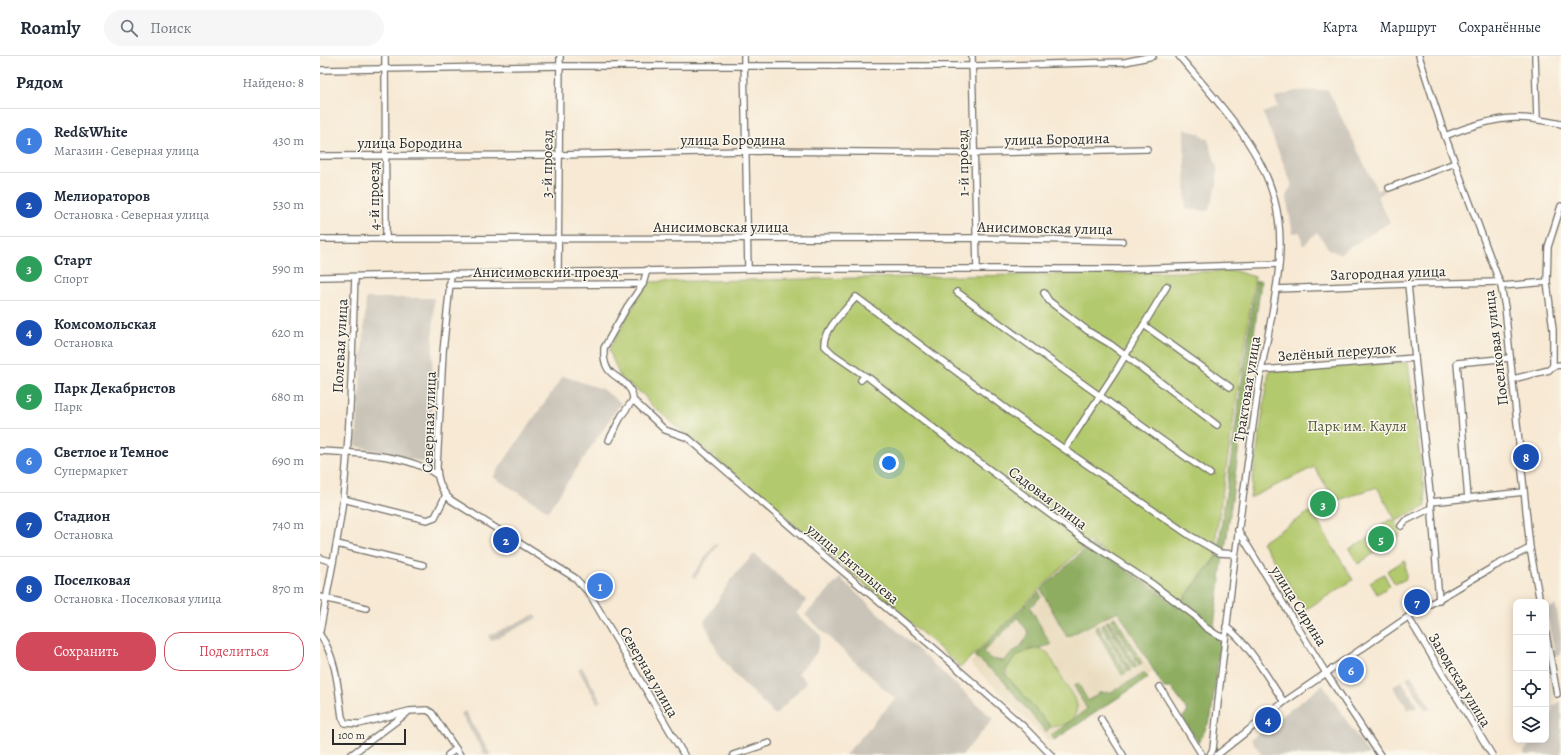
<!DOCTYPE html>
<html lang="ru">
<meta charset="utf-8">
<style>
:root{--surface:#fff;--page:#f6f6f7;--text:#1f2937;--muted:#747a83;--line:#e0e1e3;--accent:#d1495b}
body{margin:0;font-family:Alegreya,serif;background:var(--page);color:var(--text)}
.controls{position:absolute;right:12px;bottom:12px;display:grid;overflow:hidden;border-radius:8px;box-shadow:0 2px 10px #0003}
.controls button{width:36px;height:36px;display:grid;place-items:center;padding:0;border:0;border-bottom:1px solid var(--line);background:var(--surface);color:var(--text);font:20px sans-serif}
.scale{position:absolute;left:12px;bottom:10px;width:74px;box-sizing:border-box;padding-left:4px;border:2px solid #2b2b2b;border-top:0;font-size:11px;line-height:14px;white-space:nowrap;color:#2b2b2b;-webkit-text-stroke:3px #fbf7ec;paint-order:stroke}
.you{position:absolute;left:569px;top:407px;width:14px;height:14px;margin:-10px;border:3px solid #fff;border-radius:50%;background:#1a73e8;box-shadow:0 0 0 6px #1a73e833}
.badge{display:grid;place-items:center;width:26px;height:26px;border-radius:50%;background:var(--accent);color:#fff;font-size:13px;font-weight:700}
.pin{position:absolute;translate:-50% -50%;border:2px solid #fff;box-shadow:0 1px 4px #0006}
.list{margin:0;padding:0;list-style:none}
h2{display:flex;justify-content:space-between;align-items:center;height:52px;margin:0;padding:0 16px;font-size:17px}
h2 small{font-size:13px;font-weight:400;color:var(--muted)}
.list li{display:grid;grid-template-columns:26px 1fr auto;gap:12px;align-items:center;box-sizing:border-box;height:64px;padding:0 16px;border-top:1px solid var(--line)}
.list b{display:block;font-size:15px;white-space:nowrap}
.list p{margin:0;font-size:13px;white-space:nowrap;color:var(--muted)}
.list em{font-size:13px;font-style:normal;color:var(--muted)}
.actions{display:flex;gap:8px;padding:12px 16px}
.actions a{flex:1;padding:9px 0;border:1px solid var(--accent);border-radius:16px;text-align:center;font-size:14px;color:var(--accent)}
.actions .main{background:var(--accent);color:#fff}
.icon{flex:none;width:22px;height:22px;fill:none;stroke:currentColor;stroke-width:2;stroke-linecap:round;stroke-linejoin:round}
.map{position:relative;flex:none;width:1241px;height:699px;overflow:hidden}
header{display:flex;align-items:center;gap:24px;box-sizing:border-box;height:56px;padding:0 20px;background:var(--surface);border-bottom:1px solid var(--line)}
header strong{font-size:19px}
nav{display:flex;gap:22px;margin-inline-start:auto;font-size:14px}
.search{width:280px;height:36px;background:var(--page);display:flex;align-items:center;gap:10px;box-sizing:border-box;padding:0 14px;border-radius:22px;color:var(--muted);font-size:15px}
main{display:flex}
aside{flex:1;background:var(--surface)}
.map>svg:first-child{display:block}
.built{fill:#e8d9ba}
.industrial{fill:#c9c3b8}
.green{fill:#b3c96d;stroke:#6f7a4c}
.forest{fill:#8ead60;stroke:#5c6c46;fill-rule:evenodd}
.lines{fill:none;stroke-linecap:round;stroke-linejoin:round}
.minor-casing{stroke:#726e66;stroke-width:8}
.minor{stroke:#fff;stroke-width:5.5}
.labels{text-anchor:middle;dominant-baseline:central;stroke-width:3;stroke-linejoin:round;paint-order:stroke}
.street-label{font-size:15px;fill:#2b2b2b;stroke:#fbf7ec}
.park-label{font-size:15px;fill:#545a3f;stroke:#fbf7ec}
</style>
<header>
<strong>Roamly</strong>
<div class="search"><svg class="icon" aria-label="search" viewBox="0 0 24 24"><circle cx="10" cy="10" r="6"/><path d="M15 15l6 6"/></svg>Поиск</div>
<nav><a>Карта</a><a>Маршрут</a><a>Сохранённые</a></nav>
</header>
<main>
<aside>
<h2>Рядом<small>Найдено: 8</small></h2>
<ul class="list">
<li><span class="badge" style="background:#3f7fe0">1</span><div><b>Red&amp;White</b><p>Магазин · Северная улица</p></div><em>430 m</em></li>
<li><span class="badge" style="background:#1a4fb4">2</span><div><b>Мелиораторов</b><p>Остановка · Северная улица</p></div><em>530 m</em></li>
<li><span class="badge" style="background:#2e9e5b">3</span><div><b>Старт</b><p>Спорт</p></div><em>590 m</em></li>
<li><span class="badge" style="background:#1a4fb4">4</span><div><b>Комсомольская</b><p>Остановка</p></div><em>620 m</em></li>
<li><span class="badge" style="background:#2e9e5b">5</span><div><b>Парк Декабристов</b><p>Парк</p></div><em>680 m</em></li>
<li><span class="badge" style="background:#3f7fe0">6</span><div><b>Светлое и Темное</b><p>Супермаркет</p></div><em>690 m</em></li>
<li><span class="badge" style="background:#1a4fb4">7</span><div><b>Стадион</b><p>Остановка</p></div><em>740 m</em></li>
<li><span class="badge" style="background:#1a4fb4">8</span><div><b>Поселковая</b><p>Остановка · Поселковая улица</p></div><em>870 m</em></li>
</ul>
<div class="actions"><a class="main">Сохранить</a><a>Поделиться</a></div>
</aside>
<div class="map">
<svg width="1241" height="699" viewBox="0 0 1241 699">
<rect width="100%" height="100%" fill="#fbf7ec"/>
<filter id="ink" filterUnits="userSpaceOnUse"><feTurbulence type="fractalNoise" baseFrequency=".025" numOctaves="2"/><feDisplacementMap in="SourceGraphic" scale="8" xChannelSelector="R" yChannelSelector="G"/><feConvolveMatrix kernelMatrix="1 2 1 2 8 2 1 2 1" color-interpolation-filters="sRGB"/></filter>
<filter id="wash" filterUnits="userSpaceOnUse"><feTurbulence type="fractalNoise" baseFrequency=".012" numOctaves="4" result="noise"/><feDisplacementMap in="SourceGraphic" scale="16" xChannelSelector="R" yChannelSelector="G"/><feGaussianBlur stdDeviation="0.9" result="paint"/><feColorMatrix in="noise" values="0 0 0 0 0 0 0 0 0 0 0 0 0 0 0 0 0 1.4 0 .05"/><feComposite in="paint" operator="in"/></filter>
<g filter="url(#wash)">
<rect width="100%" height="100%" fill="#f7e9d4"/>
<path class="built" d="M762 498 832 616 729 686 650 607Z"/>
<g class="industrial">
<path d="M1008 34 1057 134 1062 132 1064 136 1057 141 1070 166 1019 198 1009 193 997 176 983 190 980 176 973 177 966 140 972 129 943 57 958 51 955 42 976 35Z"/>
<path d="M864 73 880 78 888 84 896 109H897V129L888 155 866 153Z"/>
<path d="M46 242H114L110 408 36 390Z"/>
<path d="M243 320 282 333 301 347 228 455 173 421Z"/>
<path d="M395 487 398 489 375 522 372 520Z"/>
<path d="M434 498 487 545 476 557 501 580 496 598 478 617 487 626 455 659 415 619 399 598 384 566 412 522Z"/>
<path d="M520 522 673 663 642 699H525L575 643 485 559Z"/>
<path d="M1236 550 1241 580V599L1235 600 1226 552Z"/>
<path d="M215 558 217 562 171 585 168 580Z"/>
<path d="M262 611 281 645 277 647 258 613Z"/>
<path d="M1091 619 1111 652 1106 655 1086 622Z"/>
<path d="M1081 625 1098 650 1094 653 1092 651 1089 654 1073 631Z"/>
<path d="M1003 629 1049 699H942L931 683Z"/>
<path d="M1241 645V699H1205L1204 696 1214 684H1226V663L1232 656V649L1237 648Z"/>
<path d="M145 655 171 699H165L141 658Z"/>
</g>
<g class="green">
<path d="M915 215 935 221 896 480 897 499 858 549 769 485 641 611 578 556 328 346 325 340 300 321 289 294 327 226Z"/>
<path d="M1088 306 1106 450 1076 465 1057 431 1016 445 994 411 930 442 949 315Z"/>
<path d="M991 455 1033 524 985 554 942 486Z"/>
<path d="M1069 464H1073L1077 467 1080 480 1038 508 1029 493 1051 480 1059 479 1062 469Z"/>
<path d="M1085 504 1086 523 1075 528 1067 515Z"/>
<path d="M1064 518 1070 530 1057 538 1050 526Z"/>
<path d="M719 592 728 597 757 648C756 666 746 669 731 671L687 620 686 614C696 598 701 596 719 592Z"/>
</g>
<g class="forest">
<path d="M936 225H941L905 495 898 494Z"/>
<path d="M770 488 858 551 898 499 903 500 894 570 900 589 891 661 879 687 862 662 868 655 851 632H844L798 555 747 581 721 534Z"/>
<path d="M719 536 721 541 710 551 731 589C705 595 699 593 684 617L731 671 726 676 680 621 654 600ZM698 562 709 577 702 589 683 605 671 603 663 596Z"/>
<path d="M795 561 822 607 819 609 791 563Z"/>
<path d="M789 564 817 611 813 612 786 566Z"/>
<path d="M784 567 811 614 808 616 781 569Z"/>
<path d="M778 570 806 617 802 619 775 572Z"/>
<path d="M825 617 828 622 734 684 730 680 767 653 754 630 758 627 768 645 779 637 791 636Z"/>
</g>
</g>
<g filter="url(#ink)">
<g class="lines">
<defs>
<g id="minor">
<path d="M65 0 66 184"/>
<path d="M424 0 428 213"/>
<path d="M652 0 657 213"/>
<path d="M859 0C894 42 940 89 954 142 967 187 956 235 948 280 943 303 939 325 936 348 919 463 905 578 893 693L890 699"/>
<path d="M1099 0 1125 80 1181 230 1185 251 1210 492 1220 546"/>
<path d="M1215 0 1217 63"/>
<path d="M0 14 240 10H652L805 6 833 0"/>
<path d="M1125 80C1147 71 1170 63 1195 62 1210 61 1226 65 1241 68"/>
<path d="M0 100 239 99 427 95 655 97 827 93"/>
<path d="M1069 132 1135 107"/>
<path d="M0 183 657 182 802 185"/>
<path d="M238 217 240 0"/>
<path d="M131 218 123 296 117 410C117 423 121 435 131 444L255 522 269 537 364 699"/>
<path d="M0 221 428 213H806L959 208"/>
<path d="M1088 228 1095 302 1111 446 1119 544"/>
<path d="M129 229 323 228"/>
<path d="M1181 230 1227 226"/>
<path d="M956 233 1088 228 1180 226"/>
<path d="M637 236C721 298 805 358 890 418"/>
<path d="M724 237 729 245 768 275 790 288 897 369"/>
<path d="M824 269 910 331"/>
<path d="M1233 310V274L1227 226 1228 191 1241 150"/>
<path d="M941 314 1095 302"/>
<path d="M545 320 513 298 505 290C504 272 525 255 536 241L692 357 869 479 900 497 915 498"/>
<path d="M1193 323 1229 314 1233 310 1241 309"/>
<path d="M541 324 545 320 549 322 624 380 762 482 831 527 875 560 885 571 897 579 905 582"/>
<path d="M313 344 345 374 368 382 501 497 615 593 703 670 731 699"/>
<path d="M289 384 302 359 313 344C313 341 312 337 311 335 302 317 282 324 284 292L307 251 323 228 327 214"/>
<path d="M745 393 796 315 847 230"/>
<path d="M0 395C36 397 87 398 117 419"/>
<path d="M23 443 107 464 115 461 126 439"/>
<path d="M1148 443 1137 307 1190 302"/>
<path d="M1111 446 1204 436"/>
<path d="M1081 470 1085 465 1111 452"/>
<path d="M918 474 1006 617 1060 699"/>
<path d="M17 488 103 509"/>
<path d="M0 502 13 506"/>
<path d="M0 541 46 552"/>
<path d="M1088 561 1172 699"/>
<path d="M906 571C929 587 948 623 964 646"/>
<path d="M0 575C8 531 18 487 23 443 31 369 32 294 35 221"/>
<path d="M1226 578 1237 638"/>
<path d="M0 579C17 602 18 634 22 661L25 667 39 668 89 655 107 654 112 657 140 699"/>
<path d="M840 631 882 699"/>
<path d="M781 663 803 699"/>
<path d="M31 699 87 657"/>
<path d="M128 699 136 693"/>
<path d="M413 699 449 687"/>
<path d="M897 699 964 646 1088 561 1175 510 1210 492"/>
</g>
</defs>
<use href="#minor" class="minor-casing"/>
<use href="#minor" class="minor"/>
</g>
</g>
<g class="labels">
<g class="street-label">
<text transform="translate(737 83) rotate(-1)">улица Бородина</text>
<text x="413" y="84">улица Бородина</text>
<text x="90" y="87">улица Бородина</text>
<text transform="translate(643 107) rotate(-91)">1-й проезд</text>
<text transform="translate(227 108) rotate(-89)">3-й проезд</text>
<text transform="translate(54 140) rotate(-90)">4-й проезд</text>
<text x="401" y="171">Анисимовская улица</text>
<text transform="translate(725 172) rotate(1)">Анисимовская улица</text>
<text x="226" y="216">Анисимовский проезд</text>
<text transform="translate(1068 217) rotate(-2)">Загородная улица</text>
<text transform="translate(20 290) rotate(-87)">Полевая улица</text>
<text transform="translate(1176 292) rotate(-97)">Поселковая улица</text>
<text transform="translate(1017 296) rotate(-4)">Зелёный переулок</text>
<text transform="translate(927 333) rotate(-81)">Трактовая улица</text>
<text transform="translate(109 366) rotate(-88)">Северная улица</text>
<text transform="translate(728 442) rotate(37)">Садовая улица</text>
<text transform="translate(533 508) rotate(40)">улица Ентальцева</text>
<text transform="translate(979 550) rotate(58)">улица Сирина</text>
<text transform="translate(329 616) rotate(60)">Северная улица</text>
<text transform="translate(1140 624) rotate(59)">Заводская улица</text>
</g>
<g class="park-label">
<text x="1037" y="370">Парк им. Кауля</text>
</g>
</g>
</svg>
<div class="controls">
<button>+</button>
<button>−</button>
<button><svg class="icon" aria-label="locate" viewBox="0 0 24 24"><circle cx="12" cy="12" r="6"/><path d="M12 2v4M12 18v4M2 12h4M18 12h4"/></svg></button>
<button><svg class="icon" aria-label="layers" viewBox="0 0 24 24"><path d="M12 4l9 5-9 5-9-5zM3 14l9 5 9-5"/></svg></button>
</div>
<div class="scale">100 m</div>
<div class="you"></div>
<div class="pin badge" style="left:280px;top:530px;background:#3f7fe0">1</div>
<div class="pin badge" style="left:186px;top:484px;background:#1a4fb4">2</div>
<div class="pin badge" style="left:1003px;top:448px;background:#2e9e5b">3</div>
<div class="pin badge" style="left:948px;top:664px;background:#1a4fb4">4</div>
<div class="pin badge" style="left:1061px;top:483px;background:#2e9e5b">5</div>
<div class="pin badge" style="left:1031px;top:614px;background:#3f7fe0">6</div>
<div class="pin badge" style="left:1097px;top:546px;background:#1a4fb4">7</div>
<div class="pin badge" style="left:1206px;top:401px;background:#1a4fb4">8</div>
</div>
</main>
